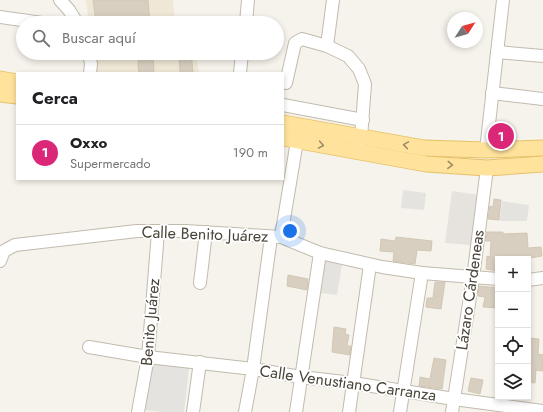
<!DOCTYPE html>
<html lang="es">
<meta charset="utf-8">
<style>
:root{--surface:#fff;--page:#f6f6f6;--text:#202124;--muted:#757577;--line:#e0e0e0;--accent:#db2777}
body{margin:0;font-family:Jost,sans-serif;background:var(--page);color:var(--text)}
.controls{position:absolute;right:12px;bottom:12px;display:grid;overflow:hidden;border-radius:0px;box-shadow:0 2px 6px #0003}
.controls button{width:36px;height:36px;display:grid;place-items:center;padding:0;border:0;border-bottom:1px solid var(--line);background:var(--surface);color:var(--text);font:20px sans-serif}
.compass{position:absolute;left:447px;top:12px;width:36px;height:36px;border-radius:50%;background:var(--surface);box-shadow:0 2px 6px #0003;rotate:54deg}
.you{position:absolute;left:290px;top:231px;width:14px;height:14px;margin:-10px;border:3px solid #fff;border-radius:50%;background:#1a73e8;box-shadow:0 0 0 6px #1a73e833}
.badge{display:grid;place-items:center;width:26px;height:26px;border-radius:50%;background:var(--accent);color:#fff;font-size:13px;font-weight:700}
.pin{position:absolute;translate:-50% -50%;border:2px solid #fff;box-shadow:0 1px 4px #0006}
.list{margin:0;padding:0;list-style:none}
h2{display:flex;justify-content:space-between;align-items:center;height:52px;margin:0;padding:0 16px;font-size:17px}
h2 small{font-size:13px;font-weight:400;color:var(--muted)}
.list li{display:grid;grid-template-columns:26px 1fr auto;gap:12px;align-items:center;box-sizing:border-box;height:56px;padding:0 16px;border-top:1px solid var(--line)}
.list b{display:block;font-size:15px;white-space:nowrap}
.list p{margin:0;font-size:13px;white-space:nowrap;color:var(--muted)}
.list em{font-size:13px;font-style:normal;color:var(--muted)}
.icon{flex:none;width:22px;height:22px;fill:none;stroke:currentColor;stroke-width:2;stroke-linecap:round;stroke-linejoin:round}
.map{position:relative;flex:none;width:543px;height:412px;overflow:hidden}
.search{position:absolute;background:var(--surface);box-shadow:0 2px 6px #0003;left:16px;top:16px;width:268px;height:44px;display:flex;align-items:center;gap:10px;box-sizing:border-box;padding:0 14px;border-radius:22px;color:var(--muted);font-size:15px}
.panel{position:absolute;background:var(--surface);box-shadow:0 2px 6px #0003;left:16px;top:72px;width:268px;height:108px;border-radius:0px}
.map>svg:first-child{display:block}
.industrial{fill:#e6e2dd}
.education{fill:#efe8d6}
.parking{fill:#e5e3e0}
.building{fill:#d8cfc1;stroke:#d3c7b4}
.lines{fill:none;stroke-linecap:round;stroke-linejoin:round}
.minor-casing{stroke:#c2bbae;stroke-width:14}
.major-casing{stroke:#e6c16a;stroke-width:17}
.minor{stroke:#fff;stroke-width:12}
.major{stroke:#ffe39c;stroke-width:15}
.oneway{stroke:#9c8c66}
.labels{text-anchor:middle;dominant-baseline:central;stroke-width:3.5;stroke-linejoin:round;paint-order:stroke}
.street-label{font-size:16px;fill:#4b4439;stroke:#fff}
</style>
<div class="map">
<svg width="543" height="412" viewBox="0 0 543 412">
<rect width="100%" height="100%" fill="#f6f3ec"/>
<path class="industrial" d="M452 191 479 195 471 245 445 243Z"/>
<g class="education">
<path d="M86 0H173L175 23H89Z"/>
<path d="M92 53H195L199 73H94Z"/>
</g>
<g class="parking">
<path d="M403 190 426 193 424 210 401 208Z"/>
<path d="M502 201 529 205 527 221H500Z"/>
<path d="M325 261 342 265 337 295 321 293Z"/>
<path d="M152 362 189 368 184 412H163L145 410Z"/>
</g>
<g class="building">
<path d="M93 0H148L150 23H96Z"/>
<path d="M139 53H153L154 73H139L138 65Z"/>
<path d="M179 53H191L193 73H180Z"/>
<path d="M494 199 501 200 499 220 488 219 490 206 493 207Z"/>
<path d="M486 232H503V234L527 233 528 248 541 247 542 256 524 259H498V271L486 269 487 256 490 257 491 241H485Z"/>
<path d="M396 237 432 241 431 251 417 250 415 264 393 261 394 252 380 251 381 239 395 241Z"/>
<path d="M288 275 308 279 307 290 287 286Z"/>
<path d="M435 282H445L441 309 426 307 427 298H433Z"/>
<path d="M479 286 498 288V308L483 307 485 297 478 296Z"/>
<path d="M334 327 346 329 345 334 349 335 347 346H351L350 355 332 352Z"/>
<path d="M529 338 539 339 538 354 543 355V371L536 370 535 383 528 382Z"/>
<path d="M434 358 446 360 442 389 419 386 420 377 430 379Z"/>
<path d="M471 378 483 380 480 394 468 391Z"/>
</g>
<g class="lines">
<defs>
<g id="minor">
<path d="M60 0 69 10 77 23"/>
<path d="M0 17 42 23"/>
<path d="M246 23 248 0"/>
<path d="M327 46 333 0"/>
<path d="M497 52 543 56"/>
<path d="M89 53 91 64 90 73"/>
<path d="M240 73 242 53"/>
<path d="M286 83 295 43 302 39 327 46 348 56 359 69 365 84 361 138 359 144"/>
<path d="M492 93 543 99"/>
<path d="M283 105 363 120"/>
<path d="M486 150 503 0"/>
<path d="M281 237 297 141"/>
<path d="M0 261 4 251 15 245 137 231H185L234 234 281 237 320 253 382 267 422 273 498 279"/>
<path d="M528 280 543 278"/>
<path d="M200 283 206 232"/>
<path d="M89 347 148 357 253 369 301 377 353 383 454 399 543 411"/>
<path d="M138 412 148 357 158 232"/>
<path d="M193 412 200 362"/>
<path d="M245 412 253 369 271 237"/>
<path d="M296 412 320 253"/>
<path d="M349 412 370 265"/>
<path d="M400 412 422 273"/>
<path d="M452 412 473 278 487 168"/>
</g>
<g id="major">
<path d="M0 79 17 82"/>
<path d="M0 94 17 96"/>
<path d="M283 123 424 148 486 150 543 148"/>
<path d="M283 138 426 164 487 168 543 164"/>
</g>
</defs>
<use href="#minor" class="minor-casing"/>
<use href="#major" class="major-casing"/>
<use href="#minor" class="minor"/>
<use href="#major" class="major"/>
</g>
<defs><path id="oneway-chevron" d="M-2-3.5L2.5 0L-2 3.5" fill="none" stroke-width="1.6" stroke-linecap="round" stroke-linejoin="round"/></defs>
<g class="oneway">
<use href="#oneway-chevron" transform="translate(321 145) rotate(10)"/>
<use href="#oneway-chevron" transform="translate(406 145) rotate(-171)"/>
<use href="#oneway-chevron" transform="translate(450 165) rotate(3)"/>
</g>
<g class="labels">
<g class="street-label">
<text transform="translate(205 234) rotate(2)">Calle Benito Juárez</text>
<text transform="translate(470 290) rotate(-82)">Lázaro Cárdeneas</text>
<text transform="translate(150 322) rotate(-85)">Benito Juárez</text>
<text transform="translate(348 383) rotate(8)">Calle Venustiano Carranza</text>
</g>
</g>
</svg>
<div class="controls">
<button>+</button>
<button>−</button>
<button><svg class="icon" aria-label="locate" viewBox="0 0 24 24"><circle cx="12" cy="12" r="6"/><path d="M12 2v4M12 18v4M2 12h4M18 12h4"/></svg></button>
<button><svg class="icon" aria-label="layers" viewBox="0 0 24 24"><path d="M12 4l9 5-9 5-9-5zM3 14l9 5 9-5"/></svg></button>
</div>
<svg class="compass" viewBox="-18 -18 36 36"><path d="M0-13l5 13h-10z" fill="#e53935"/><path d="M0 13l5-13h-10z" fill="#757577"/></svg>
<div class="you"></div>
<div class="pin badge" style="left:501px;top:136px">1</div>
<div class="search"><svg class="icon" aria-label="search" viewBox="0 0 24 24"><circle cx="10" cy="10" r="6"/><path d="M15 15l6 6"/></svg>Buscar aquí</div>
<section class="panel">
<h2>Cerca<small></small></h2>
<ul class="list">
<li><span class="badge">1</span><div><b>Oxxo</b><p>Supermercado</p></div><em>190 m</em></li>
</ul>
</section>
</div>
